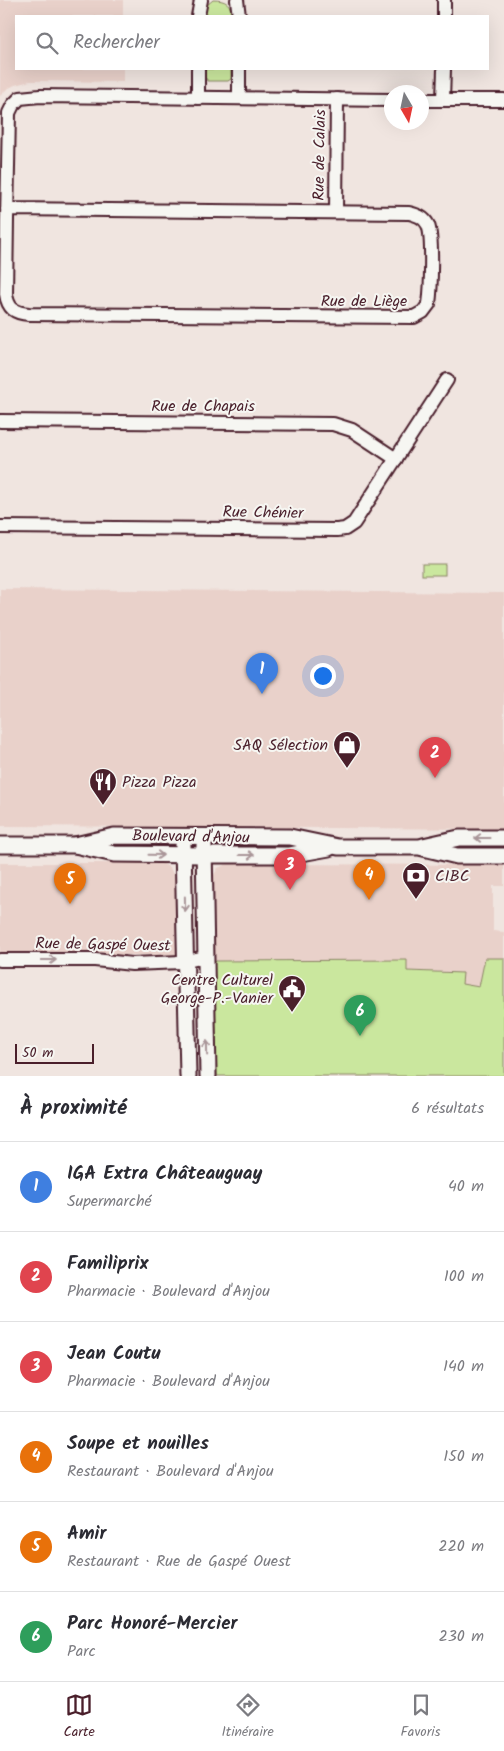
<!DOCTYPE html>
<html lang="fr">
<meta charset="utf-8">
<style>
:root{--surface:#fff;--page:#f2f2f3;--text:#2b2b33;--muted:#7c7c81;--line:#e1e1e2;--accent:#4a1f2b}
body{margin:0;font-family:Kalam,sans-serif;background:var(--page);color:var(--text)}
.compass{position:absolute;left:384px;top:85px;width:45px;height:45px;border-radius:50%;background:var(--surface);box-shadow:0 5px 20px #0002;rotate:171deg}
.scale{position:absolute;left:15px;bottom:12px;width:79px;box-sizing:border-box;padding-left:5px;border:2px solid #4a1f2b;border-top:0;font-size:14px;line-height:18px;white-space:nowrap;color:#4a1f2b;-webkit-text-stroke:4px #f6f6f2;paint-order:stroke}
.you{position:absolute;left:322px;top:675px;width:18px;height:18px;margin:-12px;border:4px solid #fff;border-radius:50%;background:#1a73e8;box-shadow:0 0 0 8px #1a73e833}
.badge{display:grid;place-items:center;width:32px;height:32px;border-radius:50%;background:var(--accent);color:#fff;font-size:16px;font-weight:700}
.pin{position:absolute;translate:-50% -41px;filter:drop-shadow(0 1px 2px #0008)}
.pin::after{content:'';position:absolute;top:26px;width:18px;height:15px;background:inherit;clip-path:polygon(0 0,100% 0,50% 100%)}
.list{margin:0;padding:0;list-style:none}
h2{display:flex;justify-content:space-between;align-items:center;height:65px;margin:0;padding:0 20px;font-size:21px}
h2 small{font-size:16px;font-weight:400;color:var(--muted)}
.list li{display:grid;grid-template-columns:32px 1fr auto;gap:15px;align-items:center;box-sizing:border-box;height:90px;padding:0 20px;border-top:1px solid var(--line)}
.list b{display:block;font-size:19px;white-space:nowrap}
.list p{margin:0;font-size:16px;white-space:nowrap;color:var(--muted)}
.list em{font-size:16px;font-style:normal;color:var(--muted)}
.icon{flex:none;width:28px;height:28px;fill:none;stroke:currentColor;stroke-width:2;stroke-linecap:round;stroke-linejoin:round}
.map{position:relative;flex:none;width:504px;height:1076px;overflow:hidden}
.search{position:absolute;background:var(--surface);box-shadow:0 5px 20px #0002;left:15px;right:15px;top:15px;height:55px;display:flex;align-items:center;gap:12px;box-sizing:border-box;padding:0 18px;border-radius:0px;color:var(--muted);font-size:19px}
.sheet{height:605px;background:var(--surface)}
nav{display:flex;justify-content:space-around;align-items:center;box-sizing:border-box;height:70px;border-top:1px solid var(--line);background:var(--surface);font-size:14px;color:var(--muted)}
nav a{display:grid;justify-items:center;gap:2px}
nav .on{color:var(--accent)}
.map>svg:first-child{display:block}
.built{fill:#e9d1ca}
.green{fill:#cae79e;stroke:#8a8364}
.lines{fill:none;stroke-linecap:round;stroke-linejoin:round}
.minor-casing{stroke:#4a1f2b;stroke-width:16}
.tertiary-casing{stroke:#4a1f2b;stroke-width:19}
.minor{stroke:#f6f6f2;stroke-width:12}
.tertiary{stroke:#f6f6f2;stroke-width:15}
.oneway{stroke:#a99598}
.labels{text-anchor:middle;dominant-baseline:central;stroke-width:4;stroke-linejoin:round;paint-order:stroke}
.street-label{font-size:16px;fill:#4a1f2b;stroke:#f6f6f2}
.poi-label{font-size:16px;fill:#4a1f2b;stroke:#f6f6f2;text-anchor:end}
</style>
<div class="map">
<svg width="504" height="1076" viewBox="0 0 504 1076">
<rect width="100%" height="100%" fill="#f0e5e0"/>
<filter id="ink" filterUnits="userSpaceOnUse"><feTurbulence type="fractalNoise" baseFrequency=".02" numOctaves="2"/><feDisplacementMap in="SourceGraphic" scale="10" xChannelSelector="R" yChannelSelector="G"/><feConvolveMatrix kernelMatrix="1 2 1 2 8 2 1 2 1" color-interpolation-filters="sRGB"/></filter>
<g filter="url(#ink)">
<g class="built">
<path d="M0 0H123V16H16V69H123V82L30 81 15 85 7 89 0 96Z"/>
<path d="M0 589 504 593V829L0 826Z"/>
<path d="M0 863H162L170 868 175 878 177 955H0Z"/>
<path d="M227 864 504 865V886H493V931L504 932V958H485L479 987 462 984V973L407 971V960L217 961 214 963 212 878 218 868Z"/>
</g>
<g class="green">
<path d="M213 0C225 0 232 3 231 16H205L207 5Z"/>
<path d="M204 69H231V79L228 81H207V79H204Z"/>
<rect x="422" y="564" width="23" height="11"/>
<path d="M485 958H504V1076H217L214 963 216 961 407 960V971L463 973 462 984 479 987Z"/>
</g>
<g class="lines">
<defs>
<g id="minor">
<path d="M237 0 239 16"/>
<path d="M198 16 201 0"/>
<path d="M444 16V0"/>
<path d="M198 98V69"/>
<path d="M239 98V69"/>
<path d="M422 100H504"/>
<path d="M443 100 444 69"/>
<path d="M7 209 409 213C417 215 424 217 428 225 433 237 431 290 429 304L423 312 414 317 29 314C15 313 8 309 6 294L7 220 9 113 13 105 20 98 40 96 392 100"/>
<path d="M336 212 337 99"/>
<path d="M0 421 333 424 352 430 396 459"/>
<path d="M0 527 337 530 345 529 354 523 447 380"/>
<path d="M0 960H95L132 964 182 962 205 957"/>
</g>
<g id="tertiary">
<path d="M0 845H75L114 854 204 855H290L329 848"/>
<path d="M75 845 114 836 290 837 338 847H419L457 856H504"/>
<path d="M183 845 188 1076"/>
<path d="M204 845 208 1076"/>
<path d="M423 846 459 838H504"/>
</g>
</defs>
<use href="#minor" class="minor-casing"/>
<use href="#tertiary" class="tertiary-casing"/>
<use href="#minor" class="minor"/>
<use href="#tertiary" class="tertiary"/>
</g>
<defs><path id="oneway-shaft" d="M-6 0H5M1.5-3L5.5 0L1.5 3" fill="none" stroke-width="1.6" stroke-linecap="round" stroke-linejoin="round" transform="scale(1.25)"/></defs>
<g class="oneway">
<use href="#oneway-shaft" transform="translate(482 838) rotate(-180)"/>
<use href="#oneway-shaft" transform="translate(156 855) rotate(1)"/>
<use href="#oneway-shaft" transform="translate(247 855)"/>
<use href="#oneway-shaft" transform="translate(185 904) rotate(89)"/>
<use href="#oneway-shaft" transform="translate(49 960)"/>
<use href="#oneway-shaft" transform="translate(207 1048) rotate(-91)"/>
</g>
</g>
<defs>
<symbol id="shop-pin" viewBox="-11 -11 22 30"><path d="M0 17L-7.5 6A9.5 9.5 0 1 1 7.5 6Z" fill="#4a1f2b" stroke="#f6f6f2"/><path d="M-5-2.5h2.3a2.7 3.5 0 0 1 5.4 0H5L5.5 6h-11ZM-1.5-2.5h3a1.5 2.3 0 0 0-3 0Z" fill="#fff"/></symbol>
<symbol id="restaurant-pin" viewBox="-11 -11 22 30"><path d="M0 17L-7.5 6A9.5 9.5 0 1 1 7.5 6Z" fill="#4a1f2b" stroke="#f6f6f2"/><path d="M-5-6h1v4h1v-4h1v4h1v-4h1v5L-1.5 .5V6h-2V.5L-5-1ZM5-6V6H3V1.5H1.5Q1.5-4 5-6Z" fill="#fff"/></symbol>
<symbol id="bank-pin" viewBox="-11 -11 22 30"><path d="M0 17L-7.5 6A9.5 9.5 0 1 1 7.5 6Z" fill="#4a1f2b" stroke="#f6f6f2"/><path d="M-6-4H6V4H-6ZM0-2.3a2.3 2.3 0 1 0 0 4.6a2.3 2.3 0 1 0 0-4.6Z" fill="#fff"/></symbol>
<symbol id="civic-pin" viewBox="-11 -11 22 30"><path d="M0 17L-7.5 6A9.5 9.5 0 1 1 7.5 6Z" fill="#4a1f2b" stroke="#f6f6f2"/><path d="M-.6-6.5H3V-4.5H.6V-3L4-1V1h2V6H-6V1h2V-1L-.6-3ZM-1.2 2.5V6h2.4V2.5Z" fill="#fff"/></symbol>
</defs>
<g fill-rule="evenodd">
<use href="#shop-pin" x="331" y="729" width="32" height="43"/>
<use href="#restaurant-pin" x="87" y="766" width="32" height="43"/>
<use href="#bank-pin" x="400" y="860" width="32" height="43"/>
<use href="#civic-pin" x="276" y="973" width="32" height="43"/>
</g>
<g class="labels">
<g class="street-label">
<text transform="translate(320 155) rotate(-89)">Rue de Calais</text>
<text x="364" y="301">Rue de Liège</text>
<text x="203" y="406">Rue de Chapais</text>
<text transform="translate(263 513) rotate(1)">Rue Chénier</text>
<text transform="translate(191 837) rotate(1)">Boulevard d'Anjou</text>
<text transform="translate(103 945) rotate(1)">Rue de Gaspé Ouest</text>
</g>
<g class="poi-label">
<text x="328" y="745">SAQ Sélection</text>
<text x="122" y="782" text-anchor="start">Pizza Pizza</text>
<text x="435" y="876" text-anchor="start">CIBC</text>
<text x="273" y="980">Centre Culturel<tspan x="273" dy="18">George-P.-Vanier</tspan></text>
</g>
</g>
</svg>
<svg class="compass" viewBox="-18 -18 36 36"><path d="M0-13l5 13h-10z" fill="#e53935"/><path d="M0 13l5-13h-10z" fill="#7c7c81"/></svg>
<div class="scale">50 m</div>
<div class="you"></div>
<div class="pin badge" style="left:262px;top:694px;background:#3f7fe0">1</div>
<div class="pin badge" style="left:435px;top:778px;background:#e0444e">2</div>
<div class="pin badge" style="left:290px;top:890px;background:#e0444e">3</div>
<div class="pin badge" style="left:369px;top:900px;background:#e8710a">4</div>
<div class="pin badge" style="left:70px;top:904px;background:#e8710a">5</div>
<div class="pin badge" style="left:360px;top:1036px;background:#2e9e5b">6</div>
<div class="search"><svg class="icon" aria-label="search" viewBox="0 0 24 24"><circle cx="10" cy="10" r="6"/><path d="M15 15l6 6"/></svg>Rechercher</div>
</div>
<section class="sheet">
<h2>À proximité<small>6 résultats</small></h2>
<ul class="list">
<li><span class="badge" style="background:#3f7fe0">1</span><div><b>IGA Extra Châteauguay</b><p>Supermarché</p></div><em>40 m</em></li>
<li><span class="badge" style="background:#e0444e">2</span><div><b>Familiprix</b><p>Pharmacie · Boulevard d'Anjou</p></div><em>100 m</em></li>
<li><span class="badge" style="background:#e0444e">3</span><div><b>Jean Coutu</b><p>Pharmacie · Boulevard d'Anjou</p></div><em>140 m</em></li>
<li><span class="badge" style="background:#e8710a">4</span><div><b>Soupe et nouilles</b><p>Restaurant · Boulevard d'Anjou</p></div><em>150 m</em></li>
<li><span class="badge" style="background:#e8710a">5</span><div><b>Amir</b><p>Restaurant · Rue de Gaspé Ouest</p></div><em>220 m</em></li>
<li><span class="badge" style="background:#2e9e5b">6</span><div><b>Parc Honoré-Mercier</b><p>Parc</p></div><em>230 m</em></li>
</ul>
</section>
<nav>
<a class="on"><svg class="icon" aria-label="map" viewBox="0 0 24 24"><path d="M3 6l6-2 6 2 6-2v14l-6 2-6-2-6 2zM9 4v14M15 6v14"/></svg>Carte</a>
<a><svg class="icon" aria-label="directions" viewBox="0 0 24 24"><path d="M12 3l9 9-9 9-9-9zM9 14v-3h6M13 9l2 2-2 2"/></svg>Itinéraire</a>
<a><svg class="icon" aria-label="saved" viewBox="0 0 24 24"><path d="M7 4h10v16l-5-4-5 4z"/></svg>Favoris</a>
</nav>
